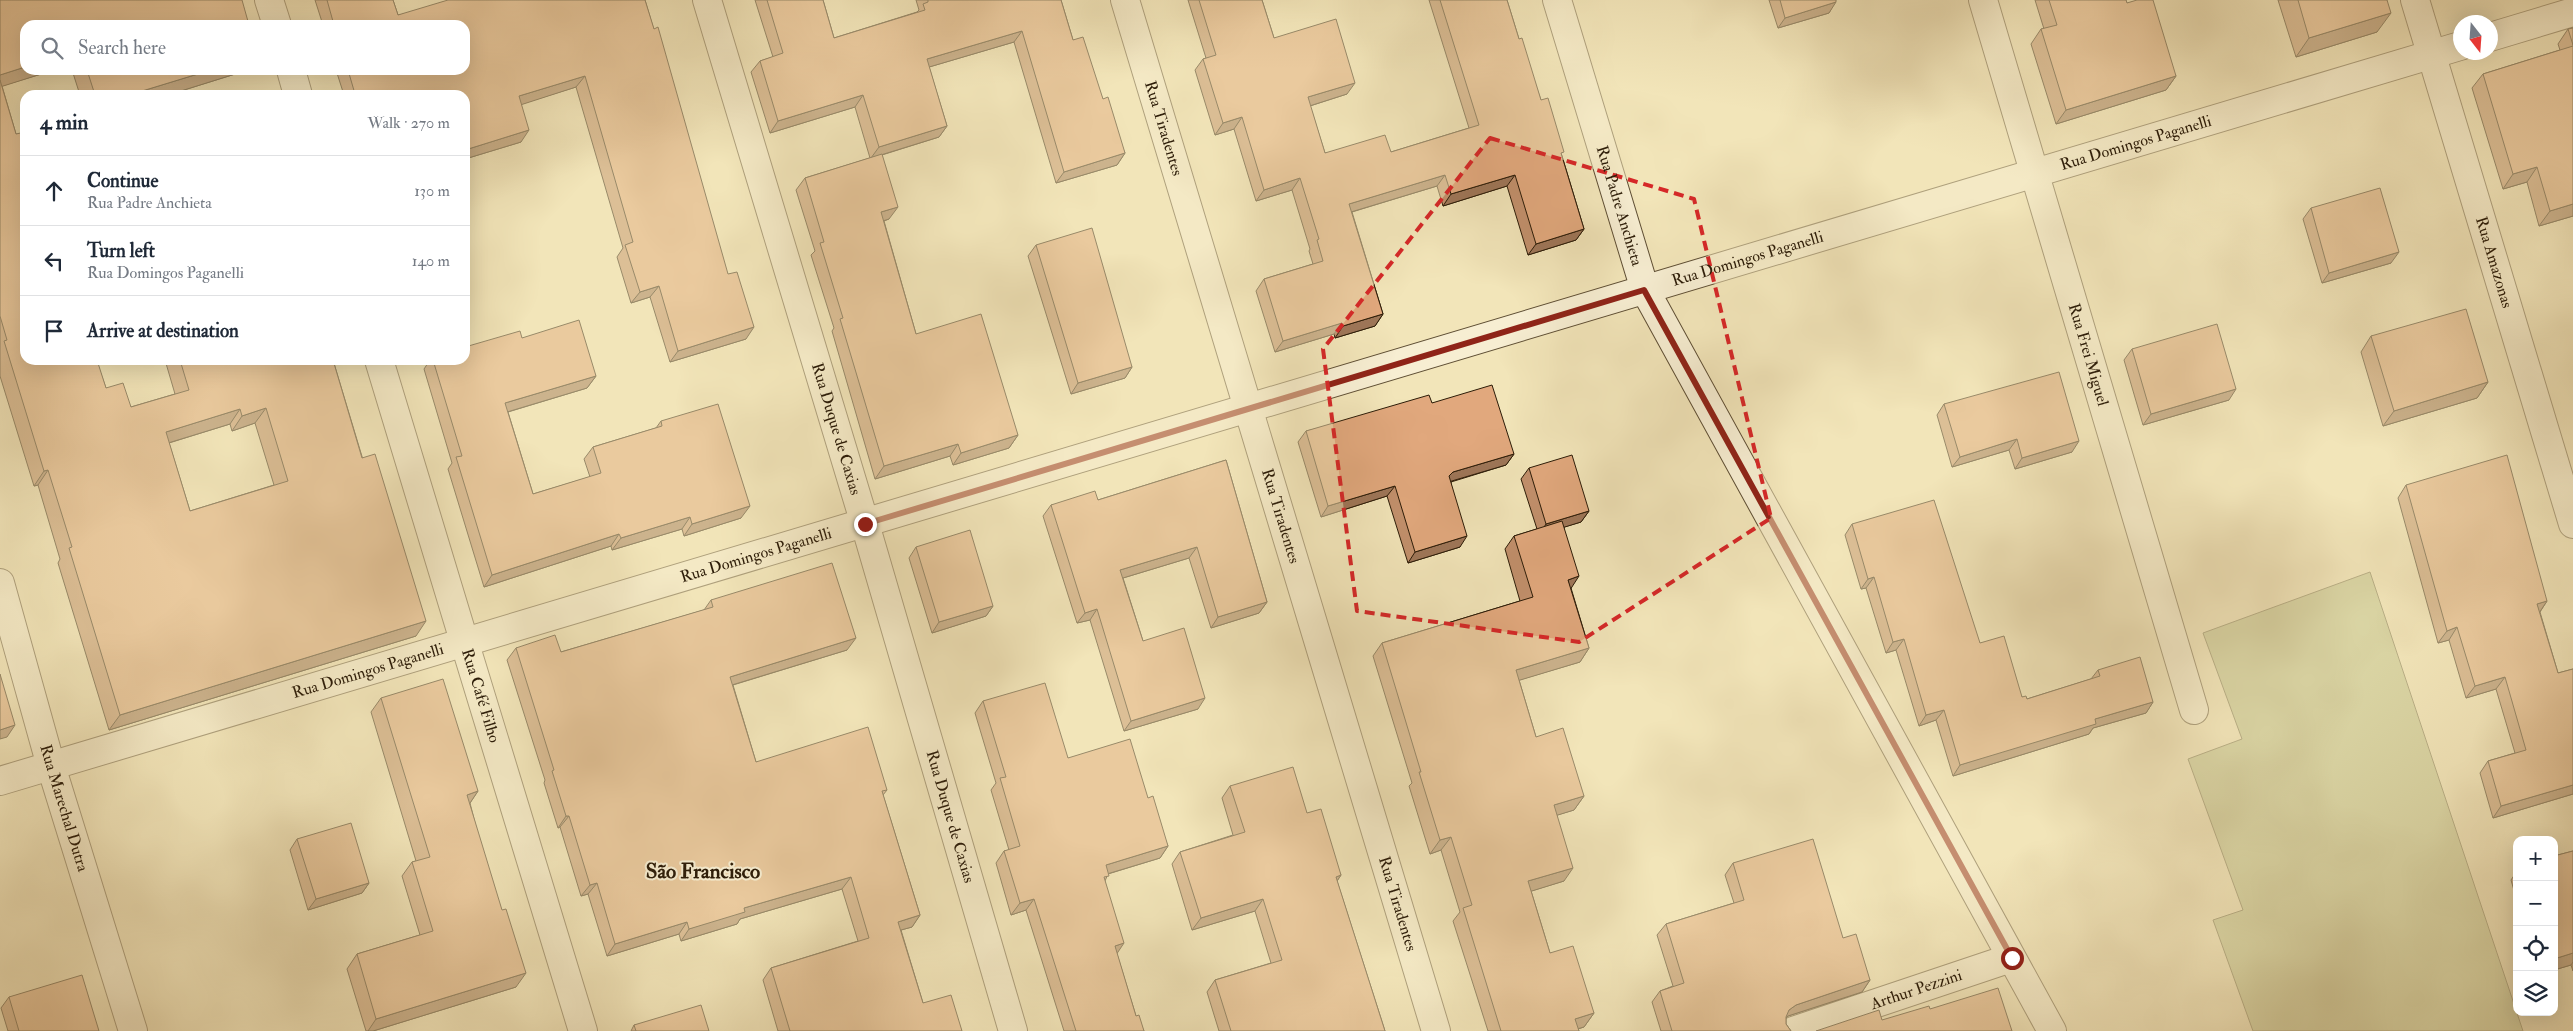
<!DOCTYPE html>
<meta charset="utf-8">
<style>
:root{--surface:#fff;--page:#f2f2f3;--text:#1f2937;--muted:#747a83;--line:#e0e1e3}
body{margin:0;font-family:"IM FELL Double Pica",serif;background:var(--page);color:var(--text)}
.controls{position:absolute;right:15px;bottom:15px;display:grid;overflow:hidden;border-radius:10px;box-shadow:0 5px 20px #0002}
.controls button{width:45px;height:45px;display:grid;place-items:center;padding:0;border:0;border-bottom:1px solid var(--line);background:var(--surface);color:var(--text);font:25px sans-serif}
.compass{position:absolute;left:2453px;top:15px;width:45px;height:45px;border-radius:50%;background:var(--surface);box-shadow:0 5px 20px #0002;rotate:163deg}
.stop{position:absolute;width:15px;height:15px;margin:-11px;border:4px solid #8f2418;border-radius:50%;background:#fff}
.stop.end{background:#8f2418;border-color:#fff;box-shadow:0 1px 5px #0008}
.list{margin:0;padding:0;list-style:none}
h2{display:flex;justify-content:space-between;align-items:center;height:65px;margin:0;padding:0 20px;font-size:21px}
h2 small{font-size:16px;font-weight:400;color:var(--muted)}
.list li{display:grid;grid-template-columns:32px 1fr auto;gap:15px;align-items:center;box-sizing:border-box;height:70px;padding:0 20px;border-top:1px solid var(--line)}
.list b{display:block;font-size:19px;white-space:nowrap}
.list p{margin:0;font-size:16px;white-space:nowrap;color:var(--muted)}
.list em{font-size:16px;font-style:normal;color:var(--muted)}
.icon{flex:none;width:28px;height:28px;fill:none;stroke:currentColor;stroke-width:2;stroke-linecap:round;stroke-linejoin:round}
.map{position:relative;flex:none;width:2573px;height:1031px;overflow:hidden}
.search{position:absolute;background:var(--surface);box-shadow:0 5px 20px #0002;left:20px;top:20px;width:450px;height:55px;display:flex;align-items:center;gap:12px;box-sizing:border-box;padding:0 18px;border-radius:15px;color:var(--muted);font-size:19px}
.panel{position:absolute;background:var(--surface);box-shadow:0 5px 20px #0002;left:20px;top:90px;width:450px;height:275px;border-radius:15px}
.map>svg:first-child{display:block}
.green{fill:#bfc38c;stroke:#76704a}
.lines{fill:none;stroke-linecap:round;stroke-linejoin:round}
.minor-casing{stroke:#5e4e34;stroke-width:30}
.tertiary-casing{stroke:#5e4e34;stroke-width:30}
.minor{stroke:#f7eed2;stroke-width:28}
.tertiary{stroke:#f7eed2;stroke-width:28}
.wall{fill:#c2906c;stroke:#2c1c08;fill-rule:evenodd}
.shaded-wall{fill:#9e7658;stroke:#2c1c08}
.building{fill:#e1a87d;stroke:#2c1c08;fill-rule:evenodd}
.route{stroke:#8f2418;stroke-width:6}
.marked{fill:none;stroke:#d62828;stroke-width:4;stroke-dasharray:10 6;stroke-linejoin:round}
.labels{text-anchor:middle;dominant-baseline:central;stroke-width:4;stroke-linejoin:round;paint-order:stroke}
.street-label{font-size:16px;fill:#2c1c08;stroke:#f7eed2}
.district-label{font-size:21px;font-weight:bold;fill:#2c1c08;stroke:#f7eed2}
</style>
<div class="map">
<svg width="2573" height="1031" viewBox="0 0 2573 1031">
<rect width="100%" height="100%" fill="#f2e5b9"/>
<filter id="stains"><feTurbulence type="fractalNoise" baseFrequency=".004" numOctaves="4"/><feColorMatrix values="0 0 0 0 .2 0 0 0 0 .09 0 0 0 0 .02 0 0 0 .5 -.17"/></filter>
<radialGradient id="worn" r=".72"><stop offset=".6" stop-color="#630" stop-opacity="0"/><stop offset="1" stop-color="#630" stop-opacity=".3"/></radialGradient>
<path class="green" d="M2370 572 2523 1031H2253L2213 920 2243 910 2188 759 2242 739 2203 633Z"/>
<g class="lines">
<defs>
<g id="minor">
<path id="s1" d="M707 0 865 524 1013 1031"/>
<path id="s2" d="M1125 0 1436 1031"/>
<path id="s3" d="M1557 0 1645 290"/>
<path id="s4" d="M1983 0 2194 710"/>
<path id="s5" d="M2415 0 2573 524"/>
<path id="s6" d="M0 583 51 766 133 1031"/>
<path id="s7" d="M465 644 583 1031"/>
<path id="s8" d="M1793 1031 2011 958"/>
</g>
<g id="tertiary">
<path d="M269 0 277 25"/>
<path d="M2490 37 2573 12"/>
<path d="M291 70 298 95"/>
<path d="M1645 290 2052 1031"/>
<path d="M379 360 465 644"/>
<path id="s9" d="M0 781 2460 46"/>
</g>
</defs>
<use href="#minor" class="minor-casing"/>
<use href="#tertiary" class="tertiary-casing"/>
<use href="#minor" class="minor"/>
<use href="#tertiary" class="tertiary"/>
</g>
<g class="wall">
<path d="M0 0 25 25V70H54L2 86 16 134 106 388 131 407 175 394 165 360H333L416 636 109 730 58 563 60 559 38 485 34 486 0 376ZM255 423 274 485 190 511 169 443 230 424 232 431Z"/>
<path d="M315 0H393L398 15 645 0 746 339 670 362 650 297 631 303 617 257 623 248 576 87 521 104V142L465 159V95H344L336 70H465V25H323Z"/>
<path d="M755 0H823L834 38 917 12 919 10 916 0H1061L1073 40 1103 99 1125 153 1117 165 1056 183 1014 42 929 67 947 126 939 137 882 155 889 219 884 221 916 334 1018 435 1009 448 953 465 950 456 875 479 832 331 834 328 811 255 815 251 796 190 805 178 870 158 855 107 770 133 751 72 760 61 773 57Z"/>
<path d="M1188 0H1262L1274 38 1347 94 1310 106 1325 153 1391 152 1469 128 1429 0H1507L1519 39 1541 100 1562 156 1584 229 1576 240 1528 255 1507 186 1443 206 1437 186 1352 212 1383 314 1375 326 1335 338 1334 334 1275 352 1256 291 1264 279 1313 264 1309 251 1310 249 1292 190 1256 201 1234 129 1215 135 1195 70 1203 59 1206 58Z"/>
<path d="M1769 0H1836L1829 13 1778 28Z"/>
<path d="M2035 0H2126L2127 3 2176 76 2166 90 2056 124 2031 44 2041 29H2044Z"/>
<path d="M2278 0H2387L2377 32 2296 57Z"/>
<path d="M2573 28V216L2539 226 2527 182 2503 189 2472 88 2483 74 2560 50 2558 44 2568 29Z"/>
<path d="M72 70H248L168 95H80Z"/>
<path d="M2311 208 2391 263 2322 283 2303 219Z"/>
<path d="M1036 245 1132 367 1125 378 1071 394 1028 256Z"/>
<path d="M2371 336 2488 382 2477 398 2383 426 2361 352Z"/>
<path d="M522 338 596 376 587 388 508 412 533 494 590 477 584 459 593 447 656 428 661 421 741 518 684 536 682 529 612 550 611 546 484 587 448 469 452 463 424 369 430 360H465Z"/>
<path d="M2132 349 2229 400 2143 425 2124 360Z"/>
<path d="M1432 403 1514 454 1506 465 1451 482 1460 547 1408 563 1387 496 1321 517 1298 442 1306 431Z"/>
<path d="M1944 404 2072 452 2015 469 2009 450 1952 467 1937 415Z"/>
<path d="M1226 460 1267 602 1259 613 1211 628 1189 558 1123 578 1143 641 1198 709 1124 731 1090 620 1077 623 1043 516 1051 505 1098 500Z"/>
<path d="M1529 468 1589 511 1581 522 1564 527 1571 588 1589 648 1580 662 1519 680 1536 737 1584 796 1574 810 1557 815 1564 881 1531 891 1550 953 1594 1013 1584 1027 1578 1029 1579 1031H1488L1453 921 1460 912 1441 850 1430 854 1409 786 1412 783 1373 656 1382 643 1520 601 1505 549 1514 536 1537 529 1521 479Z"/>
<path d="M2406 485 2547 601 2540 612 2558 673 2573 669V794L2493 818 2480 773 2488 761 2515 753 2496 689 2466 698 2449 640 2438 643 2398 498Z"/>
<path d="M1852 524 1980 643 2022 697 2027 699 2091 679 2098 670 2153 702 2146 713 2093 728 2089 734 1953 776 1936 720 1919 726 1896 650 1886 653 1866 588 1861 589 1845 535Z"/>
<path d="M916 547 993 606 986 616 932 633 909 558Z"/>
<path d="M711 600 847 650 733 685 756 762 887 790 883 795 920 915 912 927 901 930 923 1003 962 1031H778L763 980 771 968 858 941 842 889 740 919 737 924 681 941 679 934 607 956 588 894 581 896 560 827 558 828 544 783 545 780 507 660 516 648 561 652 704 610Z"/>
<path d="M381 698 478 791 470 803 516 987 373 1031H366L347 969 357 954 420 935 402 876 412 862 416 861 371 712Z"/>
<path d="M983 701 1068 758 1148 798 1168 846 1160 858 1108 874 1105 881 1117 954 1136 1016 1144 1031H1064L1026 910 1011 915 996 863 1004 851 1009 850 991 790 996 783 975 713Z"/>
<path d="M1230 786 1307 813 1341 875 1337 881 1385 1031H1219L1207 992 1215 980 1271 963 1255 911 1192 930 1172 864 1180 852 1233 835 1222 798Z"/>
<path d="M297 839 369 883 362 893 308 910 290 850Z"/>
<path d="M2573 851V971L2571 965 2554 970V856Z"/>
<path d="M1733 863 1843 938 1870 980 1862 992 1788 1016 1786 1018V1024L1791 1031H1661L1652 1002 1660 991 1673 986 1657 935 1666 924 1734 903 1725 875Z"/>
<path d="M2517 871V901L2511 880Z"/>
<path d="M9 997 99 1031H8L1 1008Z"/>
<path d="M634 1025 709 1031H631Z"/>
</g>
<g class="shaded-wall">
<path d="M1836 2 1829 13 1778 28 1785 18Z"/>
<path d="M2391 13 2377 32 2296 57 2309 38Z"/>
<path d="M1022 31 1014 42 919 70 927 59Z"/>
<path d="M25 67V70H54L0 87V75Z"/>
<path d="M211 70H248L168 95H129Z"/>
<path d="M585 76 576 87 511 108 519 96Z"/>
<path d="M2176 76 2166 90 2056 124 2066 110Z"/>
<path d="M1355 83 1347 94 1300 109 1308 97Z"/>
<path d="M863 95 855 107 770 133 778 121Z"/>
<path d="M1242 117 1234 129 1215 135 1223 123Z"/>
<path d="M947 126 939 137 871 158 879 147Z"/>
<path d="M529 130 521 142 465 159V150Z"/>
<path d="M1125 153 1117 165 1056 183 1064 172Z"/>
<path d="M2537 167 2527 182 2503 189 2513 174Z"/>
<path d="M1445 175 1437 186 1341 215 1349 204Z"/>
<path d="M1515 175 1507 186 1443 206 1451 194Z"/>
<path d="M1300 178 1292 190 1256 201 1264 190Z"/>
<path d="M2573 204V216L2539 226 2550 211Z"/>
<path d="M898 207 889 219 873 224 881 212Z"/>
<path d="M1584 229 1576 240 1528 255 1536 244Z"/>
<path d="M2399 252 2391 263 2322 283 2329 273Z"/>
<path d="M659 286 650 297 631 303 640 292Z"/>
<path d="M1383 314 1375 326 1335 338 1343 326Z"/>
<path d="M1342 323 1334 334 1275 352 1283 341Z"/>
<path d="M754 327 746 339 670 362 678 351Z"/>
<path d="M1132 367 1125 378 1071 394 1078 383Z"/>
<path d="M596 376 587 388 497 415 505 403Z"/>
<path d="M2488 382 2477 398 2383 426 2394 411Z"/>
<path d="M2236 389 2229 400 2143 425 2151 414Z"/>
<path d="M266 408 255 423 232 431 242 416Z"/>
<path d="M240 409 230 424 155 447 166 432Z"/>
<path d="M1018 435 1009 448 953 465 961 453Z"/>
<path d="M2017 439 2009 450 1952 467 1960 457Z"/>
<path d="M2079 441 2072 452 2015 469 2022 458Z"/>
<path d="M958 444 950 456 875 479 884 466Z"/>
<path d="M1514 454 1506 465 1445 483 1449 476 1453 472Z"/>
<path d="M48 470 38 485 34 486 44 471Z"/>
<path d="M1395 486 1387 496 1321 517 1328 506Z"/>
<path d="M750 506 741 518 684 536 692 524Z"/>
<path d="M1589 511 1581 522 1539 535 1546 524Z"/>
<path d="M690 517 682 529 612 550 621 538Z"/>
<path d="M619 534 611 546 484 587 492 575Z"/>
<path d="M1467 536 1460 547 1408 563 1415 552Z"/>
<path d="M1197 547 1189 558 1113 581 1120 570Z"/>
<path d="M1579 576 1570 590 1568 580Z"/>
<path d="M1874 577 1866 588 1861 589 1868 579Z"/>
<path d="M2547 601 2539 613 2537 604Z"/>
<path d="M1267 602 1259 613 1211 628 1218 617Z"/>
<path d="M993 606 986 616 932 633 939 622Z"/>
<path d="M1097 609 1090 620 1077 623 1085 613Z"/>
<path d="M426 621 416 636 109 730 120 715Z"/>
<path d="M2457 627 2449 640 2438 643 2447 631Z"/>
<path d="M856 638 847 650 722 688 730 677Z"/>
<path d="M1904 639 1896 650 1886 653 1893 642Z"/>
<path d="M1589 648 1580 662 1507 684 1516 670Z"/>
<path d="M2505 677 2496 689 2466 698 2475 686Z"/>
<path d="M1205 698 1198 709 1124 731 1131 721Z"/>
<path d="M2153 702 2146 713 2093 728 2089 734 1953 776 1960 765 2095 719Z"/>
<path d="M1944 710 1936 720 1919 726 1926 715Z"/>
<path d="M15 725 7 737 0 739V730Z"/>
<path d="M2573 785V794L2493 818 2501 806Z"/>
<path d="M478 791 468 806 467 795Z"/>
<path d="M1584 796 1574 810 1545 819 1554 805Z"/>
<path d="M566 816H569L560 827 558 828Z"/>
<path d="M1451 837 1441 850 1430 854 1440 840Z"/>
<path d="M1168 846 1160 858 1097 877 1106 865Z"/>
<path d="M1573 868 1564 881 1519 895 1528 881Z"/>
<path d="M1341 875 1333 887 1336 877Z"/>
<path d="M851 877 842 889 740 919 737 924 681 941 689 929 744 908Z"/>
<path d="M369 883 362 893 308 910 316 899Z"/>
<path d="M597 883 588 894 581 896 590 885Z"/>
<path d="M1034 899 1026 910 1011 915 1020 903Z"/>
<path d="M1263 899 1255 911 1192 930 1201 918Z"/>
<path d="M920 915 912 927 890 933 898 922Z"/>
<path d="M687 922 679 934 607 956 615 944Z"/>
<path d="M1124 943 1116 955 1115 946Z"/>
<path d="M2573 953V962L2571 965 2554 970V959Z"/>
<path d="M526 973 516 987 373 1031H368L376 1019Z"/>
<path d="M1870 980 1862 992 1788 1016 1781 1021 1789 1010 1796 1005Z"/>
<path d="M1594 1013 1584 1027 1570 1031 1575 1019Z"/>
</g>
<g class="building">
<path d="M0 0H242L249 25H25V67L0 75Z"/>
<path d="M327 0H393L398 15 448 0H645L654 29 658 27 728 274 737 272 754 327 678 351 659 286 640 292 625 245 633 242 585 76 519 96 529 130 465 150V95H360V93L355 94 348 70H465V25H334Z"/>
<path d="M767 0H823L834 38 925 10 923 4 928 2V0H1061L1073 40 1083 37 1103 99 1108 97 1125 153 1064 172 1022 31 927 59 947 126 879 147 863 95 778 121 760 61 783 53Z"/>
<path d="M1199 0H1262L1274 38 1336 19 1355 83 1308 97 1325 153 1385 135 1391 152 1479 125 1440 0H1507L1519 39 1522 38 1541 100 1548 98 1564 152 1561 153 1584 229 1536 244 1515 175 1451 194 1445 175 1349 204 1383 314 1343 326 1342 323 1283 341 1264 279 1323 261 1317 240 1319 239 1300 178 1264 190 1242 117 1223 123 1203 59 1216 55Z"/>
<path d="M1780 0H1836V2L1785 18Z"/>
<path d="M2049 0H2126L2127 3 2137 0H2153L2176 76 2066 110 2041 29 2057 25Z"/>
<path d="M2298 0H2387L2391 13 2309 38Z"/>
<path d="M2573 28V45L2568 29Z"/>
<path d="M2573 46V204L2550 211 2537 167 2513 174 2483 74Z"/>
<path d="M87 70H211L129 95H95Z"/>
<path d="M0 80 16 134 25 132V360H97L106 388 123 383 131 407 189 390 180 360H333L362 458 375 454 426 621 120 715 69 548 72 547 48 470 44 471 4 341 7 340 0 316ZM266 408 288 481 190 511 166 432 240 409 242 416Z"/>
<path d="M882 154 898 207 881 212 916 334 981 314 1018 435 961 453 958 444 884 466 840 319 843 318 820 243 824 242 805 178Z"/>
<path d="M2380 188 2399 252 2329 273 2311 208Z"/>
<path d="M1092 228 1132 367 1078 383 1036 245Z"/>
<path d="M2466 309 2488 382 2394 411 2371 336Z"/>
<path d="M579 320 596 376 505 403 533 494 601 473 593 447 662 426 661 421 718 404 750 506 692 524 690 517 621 538 619 534 492 575 456 457 462 456 433 360H465V347L520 331 522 338Z"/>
<path d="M2217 324 2236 389 2151 414 2132 349Z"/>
<path d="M2059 372 2079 441 2022 458 2017 439 1960 457 1944 404Z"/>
<path d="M1492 385 1514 454 1453 472 1449 476 1467 536 1415 552 1395 486 1328 506 1306 431 1429 395 1432 403Z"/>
<path d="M1572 455 1589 511 1546 524 1529 468Z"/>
<path d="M2507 455 2547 601 2537 604 2558 673 2573 669V785L2501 806 2488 761 2526 750 2505 677 2475 686 2457 627 2447 631 2406 485Z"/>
<path d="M1226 460 1267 602 1218 617 1197 547 1120 570 1143 641 1184 628 1205 698 1131 721 1097 609 1085 613 1051 505 1095 491 1098 500Z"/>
<path d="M1934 500 1980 643 2004 636 2022 697 2026 696 2027 699 2100 676 2098 670 2140 657 2153 702 2095 719 2096 724 1960 765 1944 710 1926 715 1904 639 1893 642 1874 577 1868 579 1852 524Z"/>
<path d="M1562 521 1579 576 1568 580 1589 648 1516 670 1536 737 1563 728 1584 796 1554 805 1573 868 1528 881 1550 953 1573 946 1594 1013 1575 1019 1579 1031H1501L1463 908 1472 905 1451 837 1440 840 1419 772H1421L1382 643 1533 597 1514 536Z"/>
<path d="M970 530 993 606 939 622 916 547Z"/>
<path d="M832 563 856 638 730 677 756 762 868 727 887 790 882 791 920 915 898 922 923 1003 951 995 962 1031H790L771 968 869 938 851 877 744 908 745 912 689 929 687 922 615 944 597 883 590 885 569 816H566L552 771 554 770 516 648 555 635 561 652 713 607 711 600Z"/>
<path d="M0 674 15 725 0 730Z"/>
<path d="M443 679 478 791 467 795 502 910 506 909 526 973 376 1019 357 954 433 931 412 862 430 857 381 698Z"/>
<path d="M1045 683 1068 758 1130 739 1148 798 1153 796 1168 846 1106 865 1109 876 1104 877 1124 943 1115 946 1136 1016 1139 1015 1144 1031H1076L1034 899 1020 903 1004 851 1020 846 1000 778 1006 777 983 701Z"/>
<path d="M1293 767 1307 813 1321 809 1341 875 1336 877 1385 1031H1231L1215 980 1282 960 1263 899 1201 918 1180 852 1245 832 1230 786Z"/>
<path d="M351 823 369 883 316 899 297 839Z"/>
<path d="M1813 839 1843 938 1856 934 1870 980 1796 1005 1789 1010 1786 1017V1024L1791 1031H1672L1660 991 1684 983 1666 924 1744 900 1733 863Z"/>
<path d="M2573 851V953L2554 959V856Z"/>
<path d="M82 975 99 1031H19L9 997Z"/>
<path d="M1998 988 2012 1031H1816L1879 1010 1882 1020 1929 1006 1930 1009Z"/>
<path d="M701 1005 709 1031H636L634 1025Z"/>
</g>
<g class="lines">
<path class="route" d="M865 524 1644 290 2012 958"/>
</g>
<path d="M0 0H2573V1031H0ZM1490 138 1694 199 1771 518 1579 642 1357 611 1323 349Z" fill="#f2e5b9" fill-opacity=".55" fill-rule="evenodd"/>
<path class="marked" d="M1490 138 1694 199 1771 518 1579 642 1357 611 1323 349Z"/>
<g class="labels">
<g class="street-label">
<text stroke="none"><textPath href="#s2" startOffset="134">Rua Tiradentes</textPath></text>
<text stroke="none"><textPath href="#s9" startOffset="2229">Rua Domingos Paganelli</textPath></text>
<text stroke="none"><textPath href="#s3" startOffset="215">Rua Padre Anchieta</textPath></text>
<text stroke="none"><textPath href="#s9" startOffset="1824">Rua Domingos Paganelli</textPath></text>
<text stroke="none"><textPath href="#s5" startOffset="274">Rua Amazonas</textPath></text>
<text stroke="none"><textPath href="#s4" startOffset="370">Rua Frei Miguel</textPath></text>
<text stroke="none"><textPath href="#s1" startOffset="448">Rua Duque de Caxias</textPath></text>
<text stroke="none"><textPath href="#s2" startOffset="539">Rua Tiradentes</textPath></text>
<text stroke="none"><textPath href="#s9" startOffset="789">Rua Domingos Paganelli</textPath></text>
<text stroke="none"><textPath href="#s9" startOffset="384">Rua Domingos Paganelli</textPath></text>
<text stroke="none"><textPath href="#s7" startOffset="54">Rua Café Filho</textPath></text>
<text stroke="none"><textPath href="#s6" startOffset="234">Rua Marechal Dutra</textPath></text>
<text stroke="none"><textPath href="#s1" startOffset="852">Rua Duque de Caxias</textPath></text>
<text stroke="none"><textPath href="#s2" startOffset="944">Rua Tiradentes</textPath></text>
<text stroke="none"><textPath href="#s8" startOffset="130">Arthur Pezzini</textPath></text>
</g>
<g class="district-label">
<text x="703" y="871">São Francisco</text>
</g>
</g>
<rect width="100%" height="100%" filter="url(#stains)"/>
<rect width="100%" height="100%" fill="url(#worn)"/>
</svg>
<div class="controls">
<button>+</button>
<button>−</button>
<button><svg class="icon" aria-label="locate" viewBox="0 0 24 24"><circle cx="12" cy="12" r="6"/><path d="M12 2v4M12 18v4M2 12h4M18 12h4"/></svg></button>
<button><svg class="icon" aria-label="layers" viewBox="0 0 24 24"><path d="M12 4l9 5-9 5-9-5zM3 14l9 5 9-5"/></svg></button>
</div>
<svg class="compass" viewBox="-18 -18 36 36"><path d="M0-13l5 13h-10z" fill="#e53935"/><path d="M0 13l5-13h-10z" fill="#747a83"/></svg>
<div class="stop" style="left:2012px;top:958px"></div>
<div class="stop end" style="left:865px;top:524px"></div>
<div class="search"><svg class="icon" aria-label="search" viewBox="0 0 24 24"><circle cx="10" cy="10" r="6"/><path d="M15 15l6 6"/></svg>Search here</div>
<section class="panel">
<h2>4 min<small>Walk · 270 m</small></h2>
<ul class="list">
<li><svg class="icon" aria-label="ahead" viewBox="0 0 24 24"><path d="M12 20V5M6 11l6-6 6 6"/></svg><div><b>Continue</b><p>Rua Padre Anchieta</p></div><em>130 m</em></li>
<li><svg class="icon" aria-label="left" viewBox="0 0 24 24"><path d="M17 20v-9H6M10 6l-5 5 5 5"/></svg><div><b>Turn left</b><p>Rua Domingos Paganelli</p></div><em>140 m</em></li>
<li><svg class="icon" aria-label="arrive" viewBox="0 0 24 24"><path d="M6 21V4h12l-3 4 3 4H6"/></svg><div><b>Arrive at destination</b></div></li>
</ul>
</section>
</div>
